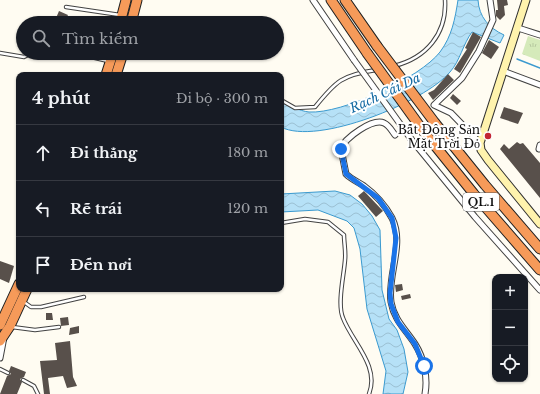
<!DOCTYPE html>
<html lang="vi">
<meta charset="utf-8">
<style>
:root{--surface:#171b24;--page:#20242c;--text:#f1f3f6;--muted:#9ea1a6;--line:#363941}
body{margin:0;font-family:"Libre Baskerville",serif;background:var(--page);color:var(--text)}
.controls{position:absolute;right:12px;bottom:12px;display:grid;overflow:hidden;border-radius:8px;box-shadow:0 1px 3px #0004}
.controls button{width:36px;height:36px;display:grid;place-items:center;padding:0;border:0;border-bottom:1px solid var(--line);background:var(--surface);color:var(--text);font:20px sans-serif}
.stop{position:absolute;width:12px;height:12px;margin:-9px;border:3px solid #1a73e8;border-radius:50%;background:#fff}
.stop.end{background:#1a73e8;border-color:#fff;box-shadow:0 1px 4px #0008}
.list{margin:0;padding:0;list-style:none}
h2{display:flex;justify-content:space-between;align-items:center;height:52px;margin:0;padding:0 16px;font-size:17px}
h2 small{font-size:13px;font-weight:400;color:var(--muted)}
.list li{display:grid;grid-template-columns:26px 1fr auto;gap:12px;align-items:center;box-sizing:border-box;height:56px;padding:0 16px;border-top:1px solid var(--line)}
.list b{display:block;font-size:15px;white-space:nowrap}
.list em{font-size:13px;font-style:normal;color:var(--muted)}
.icon{flex:none;width:22px;height:22px;fill:none;stroke:currentColor;stroke-width:2;stroke-linecap:round;stroke-linejoin:round}
.map{position:relative;flex:none;width:540px;height:394px;overflow:hidden}
.search{position:absolute;background:var(--surface);box-shadow:0 1px 3px #0004;left:16px;top:16px;width:268px;height:44px;display:flex;align-items:center;gap:10px;box-sizing:border-box;padding:0 14px;border-radius:22px;color:var(--muted);font-size:15px}
.panel{position:absolute;background:var(--surface);box-shadow:0 1px 3px #0004;left:16px;top:72px;width:268px;height:220px;border-radius:8px}
.map>svg:first-child{display:block}
.grass{fill:url(#grass-tufts)}
.water{fill:url(#water-waves);stroke:#3b9acf}
.lines{fill:none;stroke-linecap:round;stroke-linejoin:round}
.stream{stroke:#3b9acf;stroke-width:1.5}
.building{fill:#58504b}
.lane-casing{stroke:#424242;stroke-width:4.5}
.street-casing{stroke:#424242;stroke-width:7}
.secondary-casing{stroke:#313131;stroke-width:9}
.highway-casing{stroke:#202020;stroke-width:11}
.lane{stroke:#fff;stroke-width:2.5}
.street{stroke:#fff;stroke-width:5}
.secondary{stroke:#fff3ad;stroke-width:7}
.highway{stroke:#f69a59;stroke-width:9}
.street-bridge-casing{stroke:#424242;stroke-width:7;stroke-linecap:butt}
.highway-bridge-casing{stroke:#202020;stroke-width:11;stroke-linecap:butt}
.street-bridge{stroke:#fff;stroke-width:5}
.highway-bridge{stroke:#f69a59;stroke-width:9}
.route{stroke:#1a73e8;stroke-width:5}
.poi-dot{fill:#c22432;stroke:#fff;stroke-width:1.5}
.labels{text-anchor:middle;dominant-baseline:central;stroke-width:4;stroke-linejoin:round;paint-order:stroke}
.shield{fill:#fff;stroke:#575757;stroke-width:1}
.shield-label{font-size:11px;font-weight:bold;fill:#0f0f0f}
.poi-label{font-size:12px;fill:#0f0f0f;stroke:#fff;text-anchor:end}
.water-label{font-size:13px;font-style:italic;fill:#166ba4;stroke:#fff}
</style>
<div class="map">
<svg width="540" height="394" viewBox="0 0 540 394">
<defs>
<pattern id="grass-tufts" width="24" height="20" patternUnits="userSpaceOnUse"><rect width="24" height="20" fill="#d5eaba"/><path d="M3 7l-1-3M5 7V3M7 7l1-3M15 17l-1-3M17 17v-4M19 17l1-3" fill="none" stroke="#b6c89f"/></pattern>
<pattern id="water-waves" width="16" height="10" patternUnits="userSpaceOnUse"><rect width="16" height="10" fill="#b6e1f7"/><path d="M0 5q4-4 8 0t8 0" fill="none" stroke="#9bc0d3"/></pattern>
</defs>
<rect width="100%" height="100%" fill="#fffcf2"/>
<path class="grass" d="M528 36 540 40V61L522 54Z"/>
<g class="water">
<path d="M458 0H478C479 17 489 28 504 35L500 43 472 32C463 44 460 61 450 72 425 102 317 146 281 127V100C289 105 299 111 309 112 342 114 420 78 440 52 452 36 455 19 458 0Z"/>
<path d="M335 191 350 195 362 204 372 216 380 230 382 290 389 319 397 330 404 349 408 372 403 394H383L386 371 367 309 360 249 354 228 347 221 318 210 281 212V194Z"/>
</g>
<g class="lines">
<path class="stream" d="M517 59 540 68"/>
</g>
<g class="building">
<path d="M497 0H507L508 5 504 6 505 15 500 20 496 16V10H498Z"/>
<path d="M59 11 68 15 64 23H54Z"/>
<path d="M473 32 481 37 460 73 454 69 467 49 465 48Z"/>
<path d="M489 40 499 47 491 59 482 53Z"/>
<path d="M448 74 454 80 433 100 428 93 434 90Z"/>
<path d="M453 94 461 101 457 105 450 98Z"/>
<path d="M504 107 523 113 518 124 500 118Z"/>
<path d="M517 142 520 144 523 143 540 163V198L500 149 504 144 509 149Z"/>
<path d="M364 191 383 211 376 217 358 196Z"/>
<path d="M0 261 14 266 9 283 0 279Z"/>
<path d="M402 284 403 290 396 292 395 285Z"/>
<path d="M410 294 411 298 402 300 401 296Z"/>
<path d="M46 313H52L53 320H46Z"/>
<path d="M68 317 69 325 61 326 60 318Z"/>
<path d="M79 326V333L69 335 70 328Z"/>
<path d="M70 341 73 377 77 386 67 388 63 376 48 378 50 394H44L40 361 57 360 55 343Z"/>
<path d="M11 366 26 372 24 377 20 379 22 382 17 394H0L7 376 11 374 9 371Z"/>
</g>
<g class="lines">
<defs>
<g id="lane">
<path d="M66 7 120 15"/>
<path d="M0 53 24 57 32 53"/>
<path d="M74 53 108 61"/>
<path d="M394 66C426 58 447 34 445 0"/>
<path d="M281 100 295 108 315 107C336 81 342 75 376 70"/>
<path d="M281 223 305 219 328 222 344 235C344 243 346 252 345 260 344 275 337 304 343 318 352 342 380 366 369 394"/>
<path d="M24 302 31 307H41L84 297"/>
<path d="M12 327 35 330 59 327"/>
<path d="M0 369 8 373"/>
<path d="M23 380 34 386 38 394"/>
</g>
<g id="street">
<path d="M313 0 354 60"/>
<path d="M518 28 540 35"/>
<path d="M503 71 540 85"/>
<path d="M395 135C392 131 389 125 384 123 373 118 344 138 341 149L346 174C351 179 358 182 364 186 375 194 385 205 392 218 405 244 387 275 391 302 394 320 406 330 415 344 424 358 428 378 425 394"/>
<path d="M411 139 475 217 540 290"/>
<path d="M480 143 451 113 434 105 462 78 479 51 493 20 490 0"/>
<path d="M539 149 540 145"/>
<path d="M0 358 4 337"/>
</g>
<path id="secondary" d="M526 0 480 143 481 150 488 160 540 224"/>
<g id="highway">
<path d="M331 0 367 53"/>
<path d="M345 0 377 46"/>
<path d="M120 23 126 0"/>
<path d="M131 23 137 0"/>
<path d="M106 75 113 53"/>
<path d="M116 75 123 53"/>
<path d="M435 123 485 185 540 249"/>
<path d="M424 132 474 194 540 270"/>
<path d="M0 325 19 284"/>
<path d="M0 341 10 326 27 289"/>
</g>
</defs>
<use href="#lane" class="lane-casing"/>
<use href="#street" class="street-casing"/>
<use href="#secondary" class="secondary-casing"/>
<use href="#highway" class="highway-casing"/>
<use href="#lane" class="lane"/>
<use href="#street" class="street"/>
<use href="#secondary" class="secondary"/>
<use href="#highway" class="highway"/>
<defs>
<path id="street-bridge" d="M354 60 411 139"/>
<g id="highway-bridge">
<path d="M377 46 435 123"/>
<path d="M367 53 424 132"/>
</g>
</defs>
<use href="#street-bridge" class="street-bridge-casing"/>
<use href="#highway-bridge" class="highway-bridge-casing"/>
<use href="#street-bridge" class="street-bridge"/>
<use href="#highway-bridge" class="highway-bridge"/>
</g>
<g class="lines">
<path class="route" d="M341 149 346 174 378 198 392 218 396 238 390 293 391 304 398 322 415 344 424 366"/>
</g>
<circle class="poi-dot" cx="488" cy="136" r="4"/>
<g class="labels">
<rect class="shield" x="463" y="193" width="36" height="18" rx="3"/>
<g class="shield-label">
<text x="481" y="202">QL.1</text>
</g>
<g class="poi-label">
<text x="480" y="129">Bất Động Sản<tspan x="480" dy="14">Mặt Trời Đỏ</tspan></text>
</g>
<g class="water-label">
<text transform="translate(385 93) rotate(-25)">Rạch Cái Da</text>
</g>
</g>
</svg>
<div class="controls">
<button>+</button>
<button>−</button>
<button><svg class="icon" aria-label="locate" viewBox="0 0 24 24"><circle cx="12" cy="12" r="6"/><path d="M12 2v4M12 18v4M2 12h4M18 12h4"/></svg></button>
</div>
<div class="stop" style="left:424px;top:366px"></div>
<div class="stop end" style="left:341px;top:149px"></div>
<div class="search"><svg class="icon" aria-label="search" viewBox="0 0 24 24"><circle cx="10" cy="10" r="6"/><path d="M15 15l6 6"/></svg>Tìm kiếm</div>
<section class="panel">
<h2>4 phút<small>Đi bộ · 300 m</small></h2>
<ul class="list">
<li><svg class="icon" aria-label="ahead" viewBox="0 0 24 24"><path d="M12 20V5M6 11l6-6 6 6"/></svg><div><b>Đi thẳng</b></div><em>180 m</em></li>
<li><svg class="icon" aria-label="left" viewBox="0 0 24 24"><path d="M17 20v-9H6M10 6l-5 5 5 5"/></svg><div><b>Rẽ trái</b></div><em>120 m</em></li>
<li><svg class="icon" aria-label="arrive" viewBox="0 0 24 24"><path d="M6 21V4h12l-3 4 3 4H6"/></svg><div><b>Đến nơi</b></div></li>
</ul>
</section>
</div>
